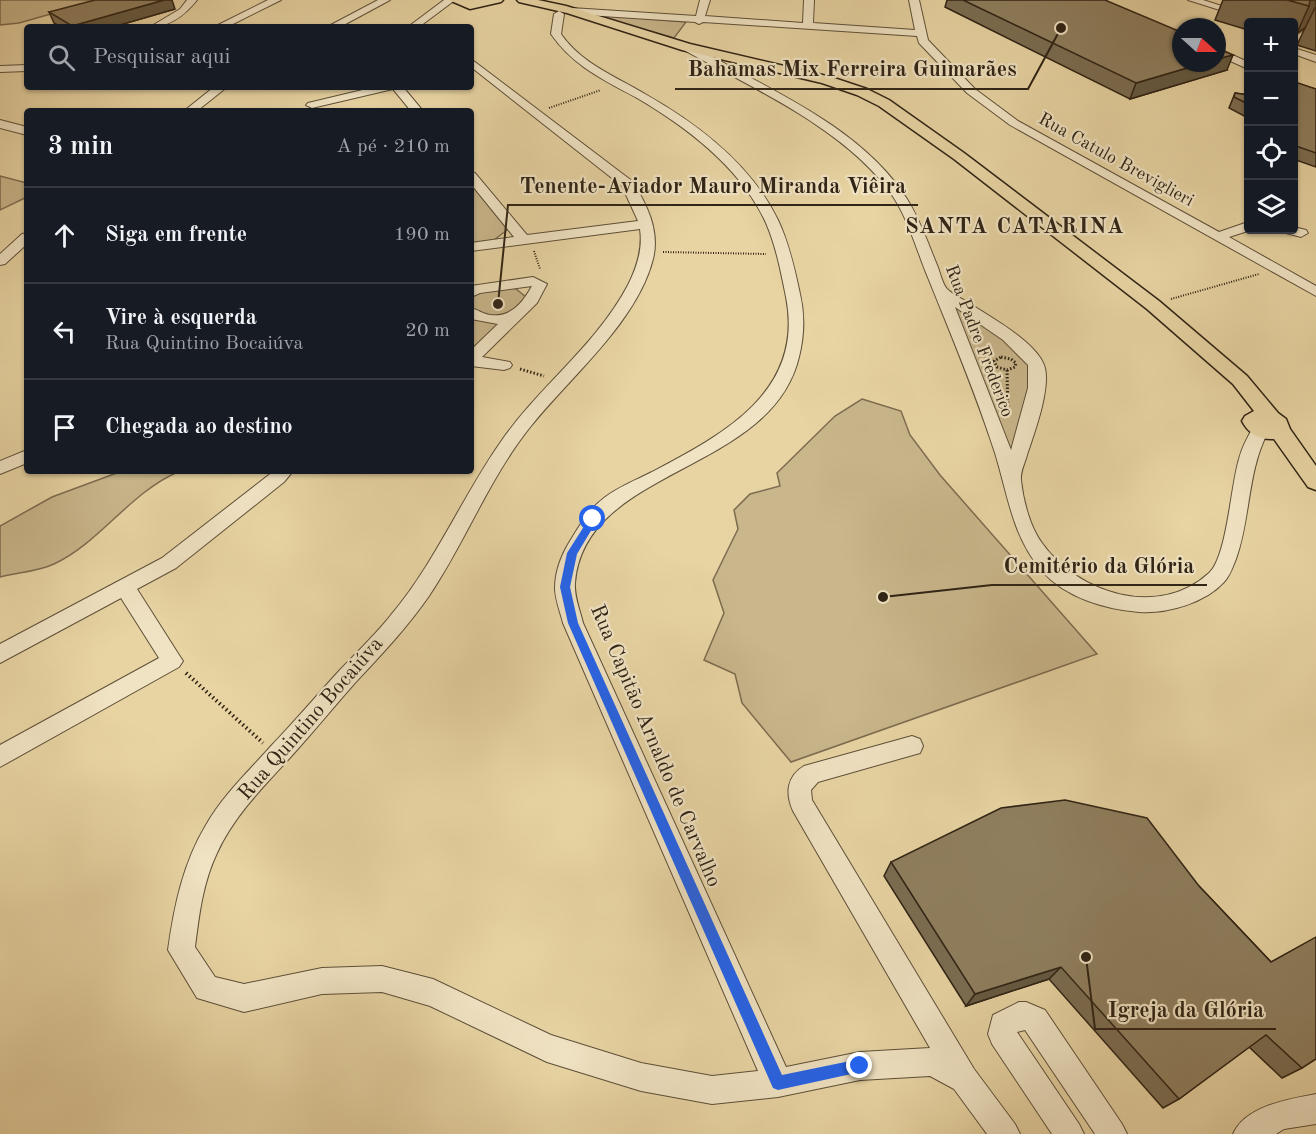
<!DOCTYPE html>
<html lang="pt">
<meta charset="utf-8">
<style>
:root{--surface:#171b24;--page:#20242c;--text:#f1f3f6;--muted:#9ea1a6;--line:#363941}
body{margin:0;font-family:"Old Standard TT",serif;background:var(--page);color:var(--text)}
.controls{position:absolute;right:18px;top:18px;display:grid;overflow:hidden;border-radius:6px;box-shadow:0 2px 4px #0004}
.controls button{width:54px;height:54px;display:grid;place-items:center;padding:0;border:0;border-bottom:2px solid var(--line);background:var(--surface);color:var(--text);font:30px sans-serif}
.compass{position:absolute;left:1172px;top:18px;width:54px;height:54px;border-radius:50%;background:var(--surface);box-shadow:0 2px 4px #0004;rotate:111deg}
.stop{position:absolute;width:18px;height:18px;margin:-14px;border:4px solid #2563eb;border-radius:50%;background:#fff}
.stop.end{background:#2563eb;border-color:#fff;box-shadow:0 2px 6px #0008}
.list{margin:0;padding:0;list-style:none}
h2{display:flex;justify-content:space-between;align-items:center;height:78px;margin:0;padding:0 24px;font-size:26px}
h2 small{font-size:20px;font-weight:400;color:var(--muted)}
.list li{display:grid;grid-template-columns:39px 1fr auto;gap:18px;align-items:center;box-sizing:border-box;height:96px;padding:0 24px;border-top:2px solid var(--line)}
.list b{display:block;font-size:22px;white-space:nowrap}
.list p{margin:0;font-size:20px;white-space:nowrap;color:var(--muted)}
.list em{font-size:20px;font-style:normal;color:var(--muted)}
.icon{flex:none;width:33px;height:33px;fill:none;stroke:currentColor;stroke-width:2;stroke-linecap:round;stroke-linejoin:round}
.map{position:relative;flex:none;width:1316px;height:1134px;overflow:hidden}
.search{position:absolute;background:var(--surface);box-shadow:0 2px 4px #0004;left:24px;top:24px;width:450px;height:66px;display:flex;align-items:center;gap:15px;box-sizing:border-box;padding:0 21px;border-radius:6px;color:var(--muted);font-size:22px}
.panel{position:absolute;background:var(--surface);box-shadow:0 2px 4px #0004;left:24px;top:108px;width:450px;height:366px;border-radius:6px}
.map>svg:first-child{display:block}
.green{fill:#c9b68b;stroke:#7c6c50;stroke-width:1.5}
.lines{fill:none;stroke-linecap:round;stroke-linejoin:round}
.minor-casing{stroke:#5d4f38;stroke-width:2}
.major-casing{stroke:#2f2315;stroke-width:3}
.path-far2{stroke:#2f2315;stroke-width:2;stroke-dasharray:1 1.5;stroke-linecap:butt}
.path-far1{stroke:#2f2315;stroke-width:3;stroke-dasharray:1.5 2;stroke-linecap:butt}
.path{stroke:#2f2315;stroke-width:4;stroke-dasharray:1.5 3;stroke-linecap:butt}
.minor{fill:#f0e3c3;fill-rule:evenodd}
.major{fill:#e8d4a3;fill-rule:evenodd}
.wall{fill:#7b6d52;stroke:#2f2315;stroke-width:1.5}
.shaded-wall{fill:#645942;stroke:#2f2315;stroke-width:1.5}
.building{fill:#8f7f5f;stroke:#2f2315;stroke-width:1.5}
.route{fill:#2563eb}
.labels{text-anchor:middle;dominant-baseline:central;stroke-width:4.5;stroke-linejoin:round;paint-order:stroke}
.far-street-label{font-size:18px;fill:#2f2315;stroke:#f0e3c3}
.street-label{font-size:21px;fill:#2f2315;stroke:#f0e3c3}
.far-district-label{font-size:22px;font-weight:bold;letter-spacing:1.5px;fill:#2f2315;stroke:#f0e3c3}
.leader{fill:none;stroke:#2f2315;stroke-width:2}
.callout-dot{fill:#2f2315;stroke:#f0e3c3;stroke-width:2}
.callout-label{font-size:22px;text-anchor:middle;font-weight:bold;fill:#2f2315;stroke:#f0e3c3;stroke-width:4.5;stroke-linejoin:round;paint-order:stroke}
</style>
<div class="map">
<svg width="1316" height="1134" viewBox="0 0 1316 1134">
<rect width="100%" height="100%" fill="#e8d4a3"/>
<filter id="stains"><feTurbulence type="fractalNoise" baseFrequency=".00333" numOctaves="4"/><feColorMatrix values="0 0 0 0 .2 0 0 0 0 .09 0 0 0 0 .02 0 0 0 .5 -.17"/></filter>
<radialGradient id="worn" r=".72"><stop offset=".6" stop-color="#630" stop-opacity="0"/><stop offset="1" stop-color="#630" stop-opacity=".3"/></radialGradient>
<g class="green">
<path d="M0 0H100L19 23 0 25Z"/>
<path d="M590 14 686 22 674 38Z"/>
<path d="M0 176 27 183V197L0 210Z"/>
<path d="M471 183 507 225V230L494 240 471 243Z"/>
<path d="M509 287 516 289 526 297 525 307 496 319 471 308 472 298 477 293Z"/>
<path d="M952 303C975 319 1036 350 1031 381 1028 406 1016 432 1010 457Z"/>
<path d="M471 314 504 320 471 356Z"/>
<path d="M862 399 901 411 910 435 940 475 1097 654 791 762 742 703 735 674 704 660 724 613 713 580 738 529 734 510 750 494 780 486 777 473 835 416Z"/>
<path d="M122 471H180C130 492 101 542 54 564 37 572 18 572 0 577V526L52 497Z"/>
</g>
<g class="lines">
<defs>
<g id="minor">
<path d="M187 0H197C185 15 170 27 150 27L180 9Z"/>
<path d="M268 0H281L227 27H214Z"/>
<path d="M378 0H390L340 27H327Z"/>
<path d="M444 0H455L419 27H408Z"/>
<path d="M700 0H710L705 16 803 23 804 0H814L813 23 915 30 909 0H919L928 40 975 89 1018 121 1219 232 1248 222V230H1251L1229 237 1316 286V296L1010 125 967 93 919 43 917 36 703 22 699 24 695 22 571 14 566 11 571 8 696 16Z"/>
<path d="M1188 0H1203L1272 22H1258Z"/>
<path d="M559 11 564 14 561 34C582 64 615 76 645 94 698 124 751 164 778 220 789 243 795 270 800 294 805 315 804 337 799 357 771 474 584 467 575 583 574 597 580 610 583 623L786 1067 860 1052 930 1048 793 811C785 793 787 776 804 766L912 736 920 739 923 746 920 753 818 782 811 790 812 800 974 1069 1015 1124 1020 1134H987L954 1089 930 1076 860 1080 778 1097 712 1104 641 1091 547 1062 430 1006 382 992 322 994 244 1012 197 998 168 950C174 907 183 863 206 825 223 795 249 771 272 745 295 721 316 696 339 671 356 653 375 635 391 615 435 563 461 499 500 443 538 387 596 346 628 285 637 267 643 249 640 229L471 251V243L514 237 471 184V172L475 173 527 235 638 221 622 186 471 67V59L632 181C647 204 660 231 653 259 637 322 571 376 531 426 489 478 466 541 429 596 407 628 380 656 354 684 331 710 310 736 287 761 261 789 233 818 217 853 203 882 199 915 195 947L215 977 244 984 322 968 382 966 433 979 551 1035 641 1063 712 1076 758 1071 563 623C560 611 555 599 555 588 555 571 562 554 570 541 580 525 589 509 604 498 618 487 636 480 652 472 722 435 805 392 786 297 781 272 776 246 766 223 741 168 688 128 637 98 604 80 573 66 551 34L554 14Z"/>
<path d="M1316 24V31L1294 44V37Z"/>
<path d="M686 44C703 50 720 61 736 70 797 102 869 139 907 199 920 220 928 243 937 265 940 272 942 283 947 289 952 294 962 299 969 303 990 317 1035 341 1044 365 1052 386 1034 434 1027 455 1025 463 1020 472 1021 480 1023 500 1030 527 1042 543 1078 594 1159 619 1209 573 1227 557 1231 484 1239 459 1242 447 1248 436 1254 426H1266L1269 430C1247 470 1251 517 1236 559 1233 566 1230 576 1224 582 1205 603 1167 614 1139 612 1105 609 1066 598 1042 571 1012 536 1008 495 995 453 976 394 952 337 929 280 917 252 909 220 892 195 845 128 752 88 682 49L681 47ZM955 307 1003 340 1028 365V388L1011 450Z"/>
<path d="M1217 48 1248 62V69L1217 55Z"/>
<path d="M1294 48 1316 55V62L1294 54Z"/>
<path d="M27 65V71L0 72V66Z"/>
<path d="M214 87H227L197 111H184Z"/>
<path d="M375 87H403L423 111H411L393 89 312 108 306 105 308 103Z"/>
<path d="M0 120 27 127V135L0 128Z"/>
<path d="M1294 227 1306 230 1308 233 1301 237 1286 233 1284 230H1294Z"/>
<path d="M27 233V244L5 264 0 265V254L22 234Z"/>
<path d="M533 277 547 284 537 303 482 357 510 362 512 365 510 368 504 370 471 366V350L498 324 471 319V308C478 310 483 314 490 315 511 318 523 302 532 286L480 293 471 297V286Z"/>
<path d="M27 450V463L0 474V461Z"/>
<path d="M274 471H293L284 482 176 568 137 589 179 655 183 661 179 667 0 767V745L159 658 121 598 0 663V644L162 558Z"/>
<path d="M1019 1002H1026L1045 1010 1122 1124 1127 1134H1095L1025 1030 1017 1032 1079 1124 1084 1134H1052L992 1044 988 1034 993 1015Z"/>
<path d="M1316 1094V1124L1284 1129 1276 1134H1233C1245 1106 1289 1099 1316 1094Z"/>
</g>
<g id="major">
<path d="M449 0H503L501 2 470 9Z"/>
<path d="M517 0H538L566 6 690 44 831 77 867 89 889 100 964 153 1159 301 1247 376 1278 413 1286 419 1290 429 1316 466V490L1308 487 1274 439C1259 440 1249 434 1242 421L1245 416 1254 411 1233 384 1147 309 954 159 879 106 857 95 822 83 682 50 567 13 519 2Z"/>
</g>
</defs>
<use href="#minor" class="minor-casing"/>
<use href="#major" class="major-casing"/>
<g class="path-far2">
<path d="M549 108 601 90"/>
<path d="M534 251 540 269"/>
<path d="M663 252 766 254"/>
<path d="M1171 299 1259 274"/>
</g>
<g class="path-far1">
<path d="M1001 357 1011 359 1016 363 1015 367 1007 370 997 367 994 361Z"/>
<path d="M520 369 544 376"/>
<path d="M1007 370 1008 415"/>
</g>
<path class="path" d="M186 673 263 743"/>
<use href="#minor" class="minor"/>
<use href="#major" class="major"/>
</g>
<g class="wall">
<path d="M947 0H1105L1227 70 1130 99 945 7Z"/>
<path d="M1223 0H1316V51L1297 45 1305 28 1297 33 1293 39V22H1248V30L1215 20Z"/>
<path d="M175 9 113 27H61L54 23 49 12Z"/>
<path d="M1293 84 1316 89V167L1293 159Z"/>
<path d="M1235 93 1248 95V118L1229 108Z"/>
<path d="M891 862 1199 886 1271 962 1302 1068 1282 1078 1249 1047 1179 1099 1163 1108 1049 979 966 1006 884 876Z"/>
</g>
<g class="shaded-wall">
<path d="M164 0H172L175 9 113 27 72 26Z"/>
<path d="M1309 0H1316V8H1315L1305 28 1297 33 1309 6Z"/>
<path d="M1233 55 1227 70 1130 99 1136 83 1204 63H1217V59Z"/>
<path d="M1061 967 1049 979 966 1006 975 994Z"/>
</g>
<g class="building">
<path d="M95 0H164L72 26 49 12Z"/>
<path d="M963 0H1105L1181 32V63H1204L1136 83Z"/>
<path d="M1287 0H1310L1309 6Z"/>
<path d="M1217 48 1233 55 1217 59Z"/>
<path d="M1298 83 1316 89V153L1293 145V84Z"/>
<path d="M1235 93 1248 95V104L1234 97Z"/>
<path d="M1065 800 1147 818 1199 886 1271 962 1316 937V1059L1302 1068 1266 1035 1179 1099 1061 967 975 994 891 862 1001 808Z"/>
</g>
<path class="route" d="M593 516 598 519 577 554 570 587 578 623 782 1075 860 1059 865 1061 867 1066 865 1071 778 1090 773 1088 568 623 560 587 567 553 590 517Z"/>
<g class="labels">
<g class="far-street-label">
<text transform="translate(1116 160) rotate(29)">Rua Catulo Breviglieri</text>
<text transform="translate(979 341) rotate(69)">Rua Padre Frederico</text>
</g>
<g class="street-label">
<text transform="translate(311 719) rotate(-49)">Rua Quintino Bocaiúva</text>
<text transform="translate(655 746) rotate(67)">Rua Capitão Arnaldo de Carvalho</text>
</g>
<g class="far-district-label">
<text x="1015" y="227">SANTA CATARINA</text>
</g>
</g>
<path class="leader" d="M1061 28L1028 89H675M498 304L508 205H918M883 597L992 585H1207M1086 957L1095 1029H1276"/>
<g class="callout-dot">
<circle cx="1061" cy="28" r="6"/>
<circle cx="498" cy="304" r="6"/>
<circle cx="883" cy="597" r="6"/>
<circle cx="1086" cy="957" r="6"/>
</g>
<g class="callout-label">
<text x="852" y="76">Bahamas Mix Ferreira Guimarães</text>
<text x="713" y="193">Tenente-Aviador Mauro Miranda Viêira</text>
<text x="1099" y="573">Cemitério da Glória</text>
<text x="1186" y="1017">Igreja da Glória</text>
</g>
<rect width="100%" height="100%" filter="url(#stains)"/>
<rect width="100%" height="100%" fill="url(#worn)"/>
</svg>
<div class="controls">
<button>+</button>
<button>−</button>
<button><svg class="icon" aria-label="locate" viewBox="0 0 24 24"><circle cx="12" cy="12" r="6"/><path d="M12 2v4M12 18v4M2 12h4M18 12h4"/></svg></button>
<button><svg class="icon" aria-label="layers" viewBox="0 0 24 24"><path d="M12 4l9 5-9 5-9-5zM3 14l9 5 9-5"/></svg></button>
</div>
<svg class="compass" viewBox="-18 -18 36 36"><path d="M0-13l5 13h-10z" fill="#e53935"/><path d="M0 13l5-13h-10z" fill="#9ea1a6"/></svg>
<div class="stop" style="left:593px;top:519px"></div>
<div class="stop end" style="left:860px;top:1066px"></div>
<div class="search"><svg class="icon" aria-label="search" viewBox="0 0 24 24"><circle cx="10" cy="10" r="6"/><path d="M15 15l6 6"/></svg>Pesquisar aqui</div>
<section class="panel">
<h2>3 min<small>A pé · 210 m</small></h2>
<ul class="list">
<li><svg class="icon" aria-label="ahead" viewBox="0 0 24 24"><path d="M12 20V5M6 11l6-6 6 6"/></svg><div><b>Siga em frente</b></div><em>190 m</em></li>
<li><svg class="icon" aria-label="left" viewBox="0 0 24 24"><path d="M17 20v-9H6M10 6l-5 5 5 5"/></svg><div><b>Vire à esquerda</b><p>Rua Quintino Bocaiúva</p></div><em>20 m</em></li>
<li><svg class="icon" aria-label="arrive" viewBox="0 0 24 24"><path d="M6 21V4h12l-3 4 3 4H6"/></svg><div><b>Chegada ao destino</b></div></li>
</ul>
</section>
</div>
